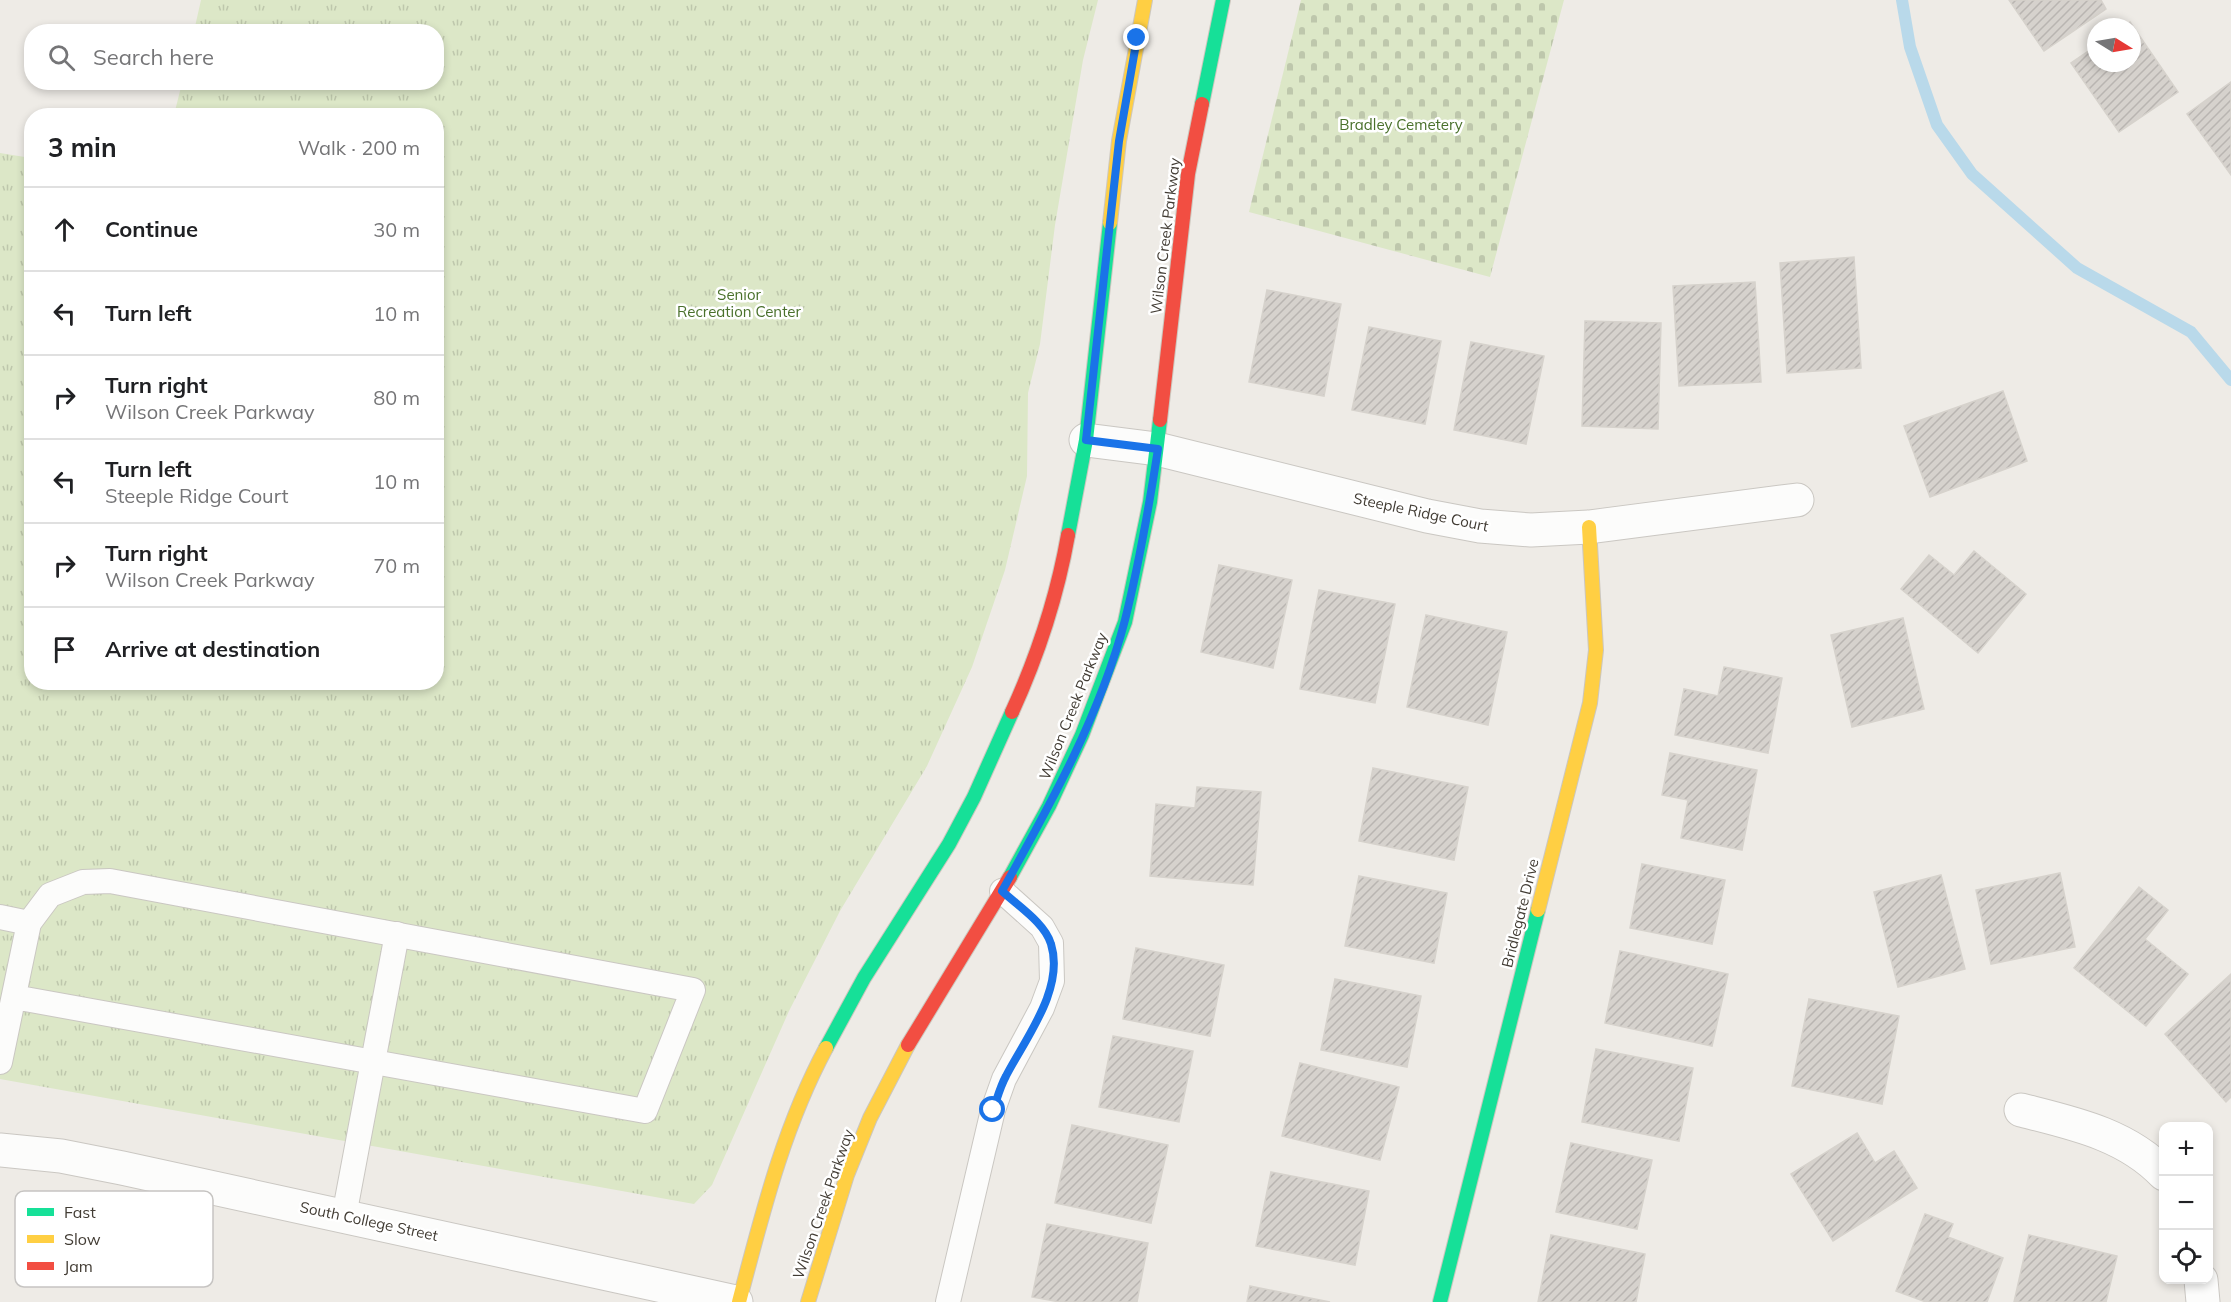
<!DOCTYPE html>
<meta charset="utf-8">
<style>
:root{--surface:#fff;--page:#f2f2f2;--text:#202124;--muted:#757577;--line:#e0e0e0}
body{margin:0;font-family:Mulish,sans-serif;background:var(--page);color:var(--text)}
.controls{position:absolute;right:18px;bottom:18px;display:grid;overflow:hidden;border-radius:12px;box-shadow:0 3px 9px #0003}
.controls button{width:54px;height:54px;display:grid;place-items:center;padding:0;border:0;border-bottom:2px solid var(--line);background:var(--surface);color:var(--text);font:30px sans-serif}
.compass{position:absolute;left:2087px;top:18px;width:54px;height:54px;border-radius:50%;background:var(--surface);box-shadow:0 3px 9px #0003;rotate:101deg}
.stop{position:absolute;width:18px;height:18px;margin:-14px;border:4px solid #1a73e8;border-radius:50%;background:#fff}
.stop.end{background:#1a73e8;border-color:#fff;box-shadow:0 2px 6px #0008}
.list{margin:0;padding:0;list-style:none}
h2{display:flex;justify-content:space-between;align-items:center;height:78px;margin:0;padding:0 24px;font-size:26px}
h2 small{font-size:20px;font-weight:400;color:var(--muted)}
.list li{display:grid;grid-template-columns:39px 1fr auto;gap:18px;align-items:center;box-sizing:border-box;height:84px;padding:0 24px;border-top:2px solid var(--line)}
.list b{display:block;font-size:22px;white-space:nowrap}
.list p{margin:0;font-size:20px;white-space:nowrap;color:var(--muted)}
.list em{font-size:20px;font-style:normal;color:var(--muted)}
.icon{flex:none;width:33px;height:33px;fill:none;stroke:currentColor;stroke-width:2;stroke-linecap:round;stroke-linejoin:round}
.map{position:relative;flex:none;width:2231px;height:1302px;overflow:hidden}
.search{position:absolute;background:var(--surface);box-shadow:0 3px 9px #0003;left:24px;top:24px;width:420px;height:66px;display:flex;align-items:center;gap:15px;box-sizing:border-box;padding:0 21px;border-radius:24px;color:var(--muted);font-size:22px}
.panel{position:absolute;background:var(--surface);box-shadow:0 3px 9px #0003;left:24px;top:108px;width:420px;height:582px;border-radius:24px}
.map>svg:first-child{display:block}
.cemetery{fill:url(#cemetery-stones)}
.park{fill:url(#park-tufts)}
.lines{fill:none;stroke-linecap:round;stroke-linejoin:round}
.stream{stroke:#b9d9ea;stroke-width:12}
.building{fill:url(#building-hatch);stroke:#d6d2cc;stroke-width:1.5}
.lane-casing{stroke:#cac7c2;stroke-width:26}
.street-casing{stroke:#cac7c2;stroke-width:35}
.fast-casing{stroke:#ccc7be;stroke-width:16}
.slow-casing{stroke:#ccc7be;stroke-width:16}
.jam-casing{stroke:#ccc7be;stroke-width:16}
.lane{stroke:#fcfcfb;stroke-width:24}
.street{stroke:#fcfcfb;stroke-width:33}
.fast{stroke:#16e098;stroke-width:14}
.slow{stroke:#ffcf43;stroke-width:14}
.jam{stroke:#f24e42;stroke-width:14}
.route{stroke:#1a73e8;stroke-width:8}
.labels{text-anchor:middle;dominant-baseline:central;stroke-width:5;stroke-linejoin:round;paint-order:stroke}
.park-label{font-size:15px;fill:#49702b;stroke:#fff}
.street-label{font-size:15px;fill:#423c34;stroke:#fff}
.key{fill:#fff;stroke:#c6c4c2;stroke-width:1.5}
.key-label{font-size:16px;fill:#423c34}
</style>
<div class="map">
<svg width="2231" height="1302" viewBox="0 0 2231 1302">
<defs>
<pattern id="cemetery-stones" width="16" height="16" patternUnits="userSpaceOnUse" patternTransform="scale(1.5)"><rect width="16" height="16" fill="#dce7c7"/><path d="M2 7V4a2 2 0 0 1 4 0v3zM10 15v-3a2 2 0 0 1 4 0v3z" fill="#bec7ac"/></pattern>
<pattern id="park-tufts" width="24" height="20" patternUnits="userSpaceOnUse" patternTransform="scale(1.5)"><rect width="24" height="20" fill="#dce7c7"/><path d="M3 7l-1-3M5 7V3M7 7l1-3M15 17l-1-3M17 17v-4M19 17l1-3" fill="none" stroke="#bec7ac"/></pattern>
<pattern id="building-hatch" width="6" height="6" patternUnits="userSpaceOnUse" patternTransform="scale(1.5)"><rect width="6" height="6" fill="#d6d2cd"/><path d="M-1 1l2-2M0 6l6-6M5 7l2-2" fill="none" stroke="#b9b5b1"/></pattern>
</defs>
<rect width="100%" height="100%" fill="#eeebe6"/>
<path class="cemetery" d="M1301 0H1564L1490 277 1249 212Z"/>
<path class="park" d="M201 0H1098L1083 60 1055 225 1040 344 1028 393 1027 476 1005 570 972 667 927 766 840 911 789 1011 712 1185 694 1204 0 1079V153L31 158 32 682H436V116L174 115 182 83 436 82V32L194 31Z"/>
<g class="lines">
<path class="stream" d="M1902 0 1910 47 1937 125 1972 174 2077 268 2191 332 2231 380"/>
</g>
<g class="building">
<path d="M2009 0H2101L2106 9 2044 51Z"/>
<path d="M2130 22 2178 92 2119 132 2071 63 2096 46V63H2132V27H2123Z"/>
<path d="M2231 82V175L2187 114Z"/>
<path d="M1854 257 1861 368 1787 373 1780 263Z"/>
<path d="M1755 282 1761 382 1679 386 1673 286Z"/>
<path d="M1267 290 1341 304 1324 396 1249 382Z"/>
<path d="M1585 321 1661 323 1658 429 1582 426Z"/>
<path d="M1369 327 1441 341 1425 424 1352 410Z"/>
<path d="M1471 342 1544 356 1526 444 1454 430Z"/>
<path d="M2003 391 2027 461 1930 497 1904 426Z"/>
<path d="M1974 551 2026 594 1978 653 1901 589 1929 555 1954 575Z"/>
<path d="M1219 565 1292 580 1273 668 1201 652Z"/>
<path d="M1319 590 1395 604 1375 703 1300 689Z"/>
<path d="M1426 615 1507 632 1488 725 1407 707Z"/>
<path d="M1903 618 1924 709 1852 727 1831 635Z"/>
<path d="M1724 667 1782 678 1768 753 1675 735 1684 689 1718 696Z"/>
<path d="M1670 753 1757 770 1742 850 1681 838 1688 800 1662 795Z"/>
<path d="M1373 768 1468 787 1454 860 1359 841Z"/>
<path d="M1197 787 1261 792 1253 885 1150 876 1156 804 1195 808Z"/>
<path d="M1642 864 1725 880 1712 944 1630 928Z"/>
<path d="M2060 873 2075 947 1991 964 1976 890Z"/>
<path d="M1941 875 1965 969 1898 987 1874 892Z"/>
<path d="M1359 876 1447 893 1434 963 1345 946Z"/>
<path d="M2139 887 2168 910 2145 939 2188 974 2146 1026 2074 968Z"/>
<path d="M1136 948 1224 965 1210 1036 1123 1019Z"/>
<path d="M1620 951 1728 974 1712 1046 1605 1023Z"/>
<path d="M2231 974V1097L2226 1102 2165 1034Z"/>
<path d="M1335 979 1421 996 1407 1067 1321 1050Z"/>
<path d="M1809 999 1899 1016 1882 1104 1792 1086Z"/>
<path d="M1113 1036 1193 1051 1179 1122 1099 1107Z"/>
<path d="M1596 1049 1693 1068 1679 1141 1582 1122Z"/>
<path d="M1300 1063 1399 1087 1380 1160 1282 1136Z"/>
<path d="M1072 1125 1168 1145 1151 1223 1055 1203Z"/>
<path d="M1857 1133 1875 1163 1894 1151 1917 1188 1833 1241 1791 1174Z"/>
<path d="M1571 1143 1652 1160 1637 1229 1556 1212Z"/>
<path d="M1271 1172 1369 1191 1355 1265 1256 1246Z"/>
<path d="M1925 1214 1953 1224 1948 1237 2003 1258 1987 1302H1926L1896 1291Z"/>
<path d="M1047 1224 1148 1243 1137 1302H1060L1032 1297Z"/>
<path d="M1551 1235 1645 1254 1636 1302H1538Z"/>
<path d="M2029 1235 2117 1256 2106 1302H2014Z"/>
<path d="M1250 1286 1330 1302H1247Z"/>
</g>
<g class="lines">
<defs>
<g id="lane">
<path d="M0 917 29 923"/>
<path d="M0 1062 29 923 50 895 83 882 110 881 693 990 645 1111 14 997"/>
<path d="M344 1216 397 934"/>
<path d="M948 1302 993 1110 1004 1079 1042 1008 1052 981 1051 943 1042 927 1002 891"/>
</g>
<g id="street">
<path d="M1086 440 1157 449 1427 516 1480 526 1531 530 1589 527 1797 500"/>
<path d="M2021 1110C2072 1123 2126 1134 2164 1174"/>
<path d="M0 1150 61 1156 122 1168 736 1302"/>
<path d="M2201 1280 2203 1302"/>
</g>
<g id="fast">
<path d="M1202 104 1223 0"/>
<path d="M1068 535 1086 440 1110 223"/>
<path d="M1010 877 1049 806 1082 735 1125 622 1150 502 1160 420"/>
<path d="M826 1048 864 978 949 844 974 797 1012 712"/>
<path d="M1440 1302 1538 910"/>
</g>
<g id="slow">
<path d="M1110 223 1119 141 1145 0"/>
<path d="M1538 910 1590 703 1596 650 1589 527"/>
<path d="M739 1302C762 1215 783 1128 826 1048"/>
<path d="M808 1302 847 1175 870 1118 908 1045"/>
</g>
<g id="jam">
<path d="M1160 420 1188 174 1202 104"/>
<path d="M1012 712C1038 655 1057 597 1068 535"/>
<path d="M908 1045 1010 877"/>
</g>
</defs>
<use href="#lane" class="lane-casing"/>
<use href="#street" class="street-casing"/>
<use href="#fast" class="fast-casing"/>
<use href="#slow" class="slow-casing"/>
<use href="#jam" class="jam-casing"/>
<use href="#lane" class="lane"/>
<use href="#street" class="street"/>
<use href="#fast" class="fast"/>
<use href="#slow" class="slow"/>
<use href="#jam" class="jam"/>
</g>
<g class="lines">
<path class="route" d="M993 1110C997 1099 1000 1087 1006 1076 1025 1039 1065 989 1051 944 1045 923 1018 906 1002 891 1050 805 1100 716 1125 620 1139 564 1149 507 1158 449L1086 440 1119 141 1137 38"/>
</g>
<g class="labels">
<g class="park-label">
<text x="1401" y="124">Bradley Cemetery</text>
<text x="739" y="294">Senior<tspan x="739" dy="17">Recreation Center</tspan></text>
</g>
<g class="street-label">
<text transform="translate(1165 236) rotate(-83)">Wilson Creek Parkway</text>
<text transform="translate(1421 512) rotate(12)">Steeple Ridge Court</text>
<text transform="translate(1073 706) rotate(-68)">Wilson Creek Parkway</text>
<text transform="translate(1520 913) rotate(-76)">Bridlegate Drive</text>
<text transform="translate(823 1204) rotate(-71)">Wilson Creek Parkway</text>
<text transform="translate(369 1221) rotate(12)">South College Street</text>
</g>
</g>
<rect x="15" y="1191" width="198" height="96" rx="9" class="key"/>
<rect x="27" y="1208" width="27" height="8" fill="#16e098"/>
<rect x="27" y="1235" width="27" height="8" fill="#ffcf43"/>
<rect x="27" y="1262" width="27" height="8" fill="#f24e42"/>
<g class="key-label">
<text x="64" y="1218">Fast</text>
<text x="64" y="1245">Slow</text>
<text x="64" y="1272">Jam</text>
</g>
</svg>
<div class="controls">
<button>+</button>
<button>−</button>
<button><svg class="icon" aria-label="locate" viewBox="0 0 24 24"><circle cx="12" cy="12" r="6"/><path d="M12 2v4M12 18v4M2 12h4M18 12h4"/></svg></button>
</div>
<svg class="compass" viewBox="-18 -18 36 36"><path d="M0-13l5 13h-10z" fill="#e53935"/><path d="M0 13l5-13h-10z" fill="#757577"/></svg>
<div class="stop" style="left:993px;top:1110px"></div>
<div class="stop end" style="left:1137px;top:38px"></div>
<div class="search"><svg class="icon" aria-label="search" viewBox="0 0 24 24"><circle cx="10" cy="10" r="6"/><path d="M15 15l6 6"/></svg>Search here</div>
<section class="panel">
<h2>3 min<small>Walk · 200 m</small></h2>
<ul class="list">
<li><svg class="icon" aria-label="ahead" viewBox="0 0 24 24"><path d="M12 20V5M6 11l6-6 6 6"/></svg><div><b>Continue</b></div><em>30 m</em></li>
<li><svg class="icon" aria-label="left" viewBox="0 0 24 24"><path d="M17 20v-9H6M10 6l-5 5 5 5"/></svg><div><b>Turn left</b></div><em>10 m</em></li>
<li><svg class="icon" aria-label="right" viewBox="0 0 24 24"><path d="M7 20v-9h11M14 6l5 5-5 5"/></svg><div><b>Turn right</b><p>Wilson Creek Parkway</p></div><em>80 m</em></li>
<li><svg class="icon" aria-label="left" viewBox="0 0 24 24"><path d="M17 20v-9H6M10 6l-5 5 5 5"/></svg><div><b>Turn left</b><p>Steeple Ridge Court</p></div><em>10 m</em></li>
<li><svg class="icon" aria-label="right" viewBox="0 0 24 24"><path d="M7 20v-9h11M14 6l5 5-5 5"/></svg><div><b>Turn right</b><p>Wilson Creek Parkway</p></div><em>70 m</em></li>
<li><svg class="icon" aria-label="arrive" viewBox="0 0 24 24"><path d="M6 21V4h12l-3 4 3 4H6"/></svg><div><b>Arrive at destination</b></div></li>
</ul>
</section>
</div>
